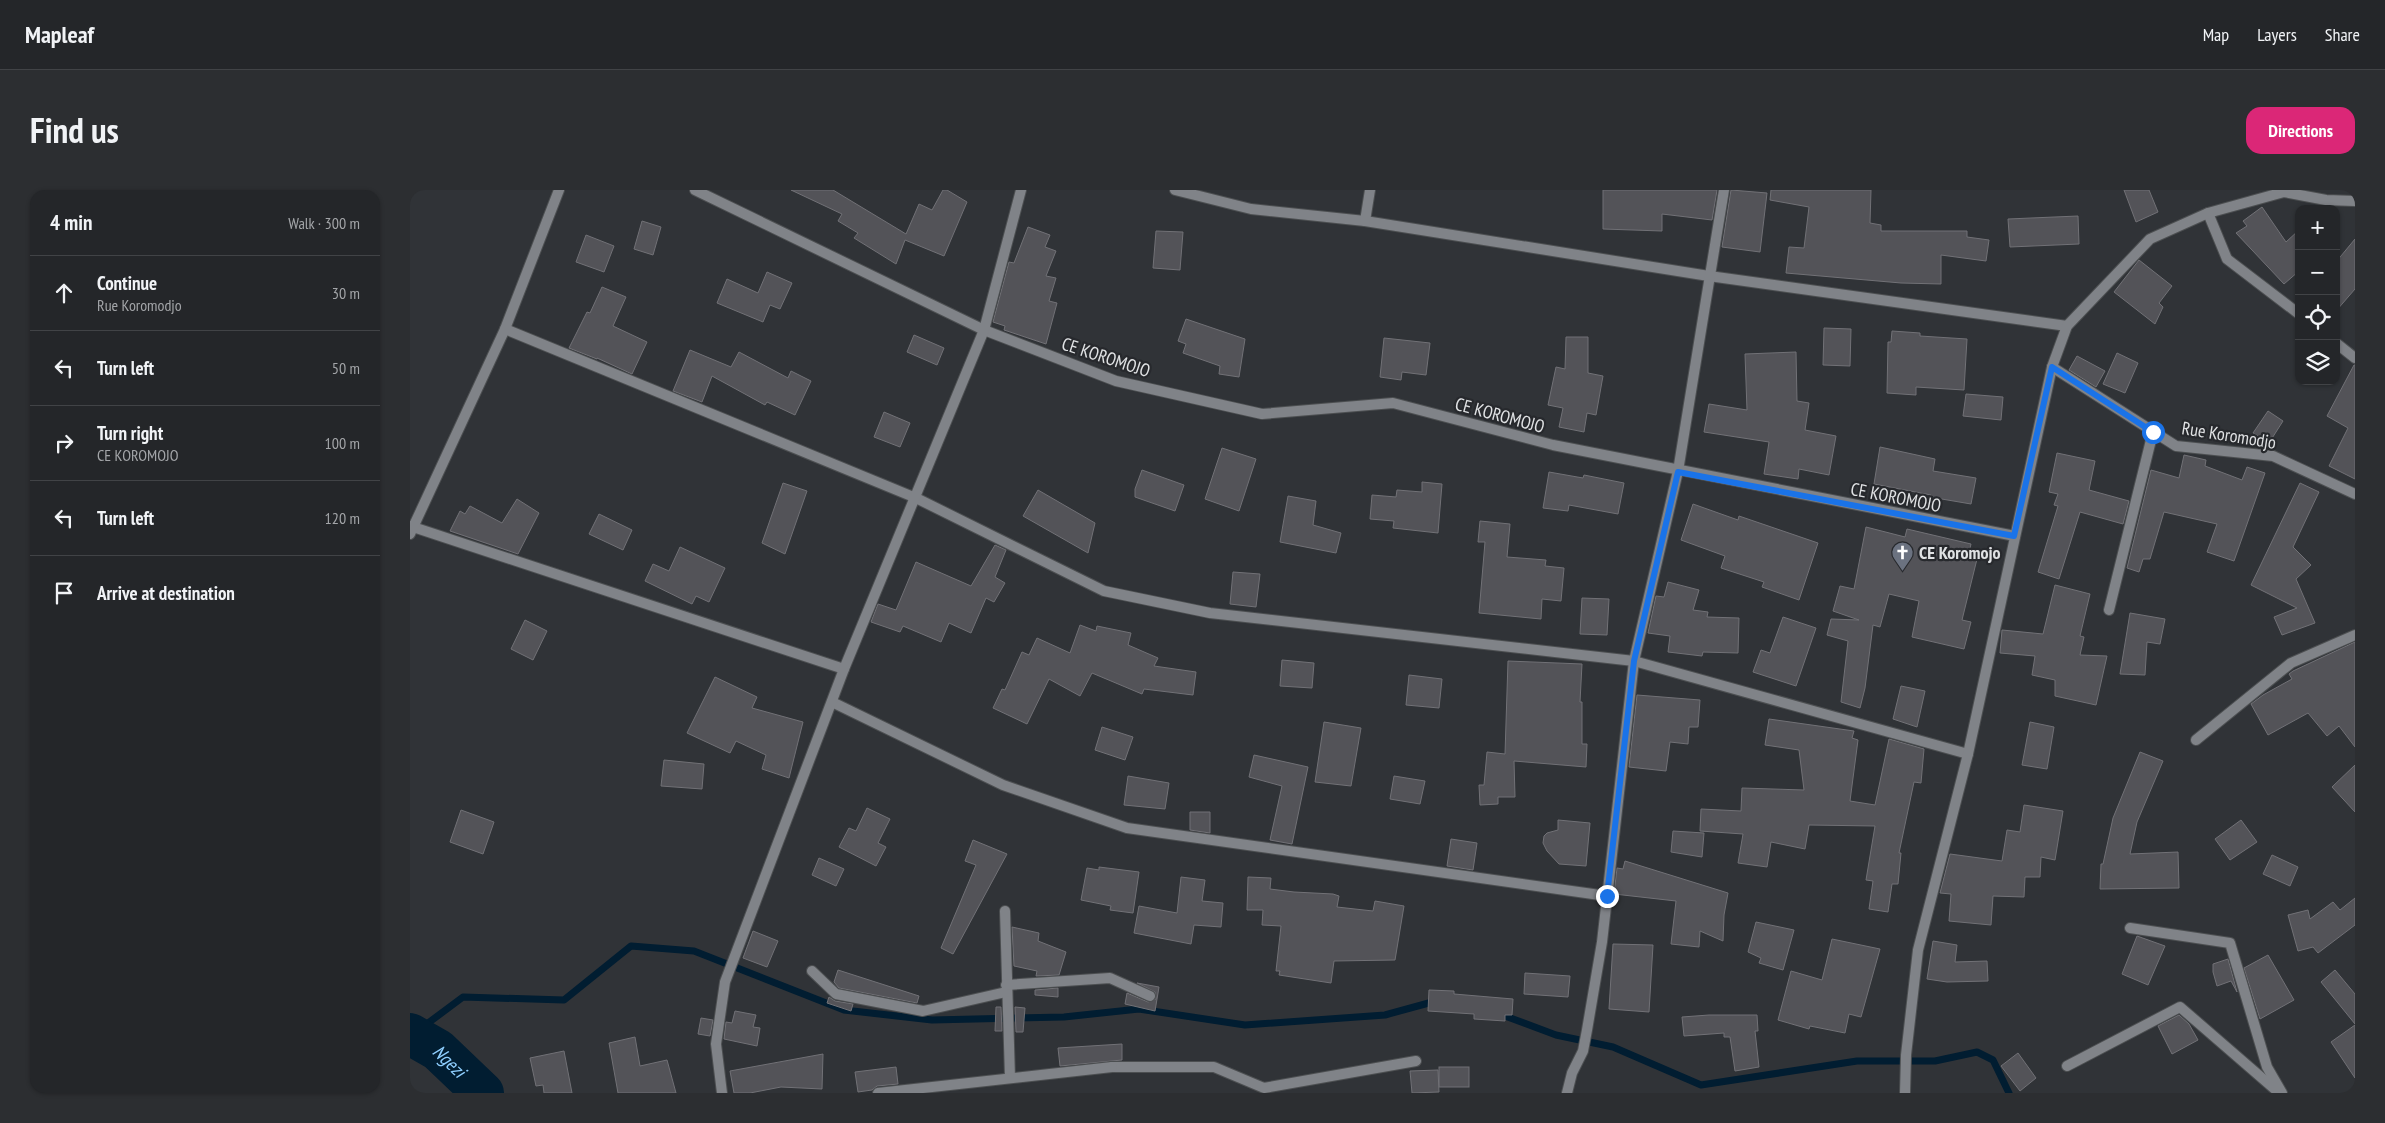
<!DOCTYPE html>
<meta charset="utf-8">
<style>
:root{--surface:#242629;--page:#2c2e31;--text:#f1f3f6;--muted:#a3a5a8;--line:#414346;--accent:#db2777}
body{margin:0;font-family:"PT Sans Narrow",sans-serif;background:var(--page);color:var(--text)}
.controls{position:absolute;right:15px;top:15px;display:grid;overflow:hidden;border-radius:10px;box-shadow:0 1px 4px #0004}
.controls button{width:45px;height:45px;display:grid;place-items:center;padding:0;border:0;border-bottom:1px solid var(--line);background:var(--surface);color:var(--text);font:25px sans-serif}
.stop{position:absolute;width:15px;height:15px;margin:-11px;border:4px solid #1a73e8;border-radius:50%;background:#fff}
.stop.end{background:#1a73e8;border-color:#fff;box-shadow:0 1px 5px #0008}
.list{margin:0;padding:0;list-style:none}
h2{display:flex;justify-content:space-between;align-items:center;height:65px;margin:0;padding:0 20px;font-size:21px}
h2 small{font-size:16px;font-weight:400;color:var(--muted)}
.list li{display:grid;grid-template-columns:32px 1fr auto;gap:15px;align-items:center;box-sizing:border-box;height:75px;padding:0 20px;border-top:1px solid var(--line)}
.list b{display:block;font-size:19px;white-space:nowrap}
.list p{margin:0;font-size:16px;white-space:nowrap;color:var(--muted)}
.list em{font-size:16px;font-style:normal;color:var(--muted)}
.icon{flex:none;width:28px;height:28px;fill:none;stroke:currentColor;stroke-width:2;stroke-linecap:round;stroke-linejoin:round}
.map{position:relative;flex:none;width:1945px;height:903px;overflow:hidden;border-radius:15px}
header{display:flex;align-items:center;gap:30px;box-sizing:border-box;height:70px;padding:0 25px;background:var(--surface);border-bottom:1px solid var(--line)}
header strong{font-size:24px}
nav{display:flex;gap:28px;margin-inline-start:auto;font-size:18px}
.intro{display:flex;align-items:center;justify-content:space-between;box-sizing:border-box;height:120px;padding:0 30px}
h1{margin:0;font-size:35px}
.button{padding:12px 22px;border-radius:15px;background:var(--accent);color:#fff;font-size:18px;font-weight:700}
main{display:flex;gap:30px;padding:0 30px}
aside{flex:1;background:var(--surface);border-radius:15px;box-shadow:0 1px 4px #0004}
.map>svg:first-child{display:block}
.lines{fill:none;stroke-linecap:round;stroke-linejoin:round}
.stream{stroke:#011d31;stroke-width:7}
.river{stroke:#011d31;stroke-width:42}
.building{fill:#535358;stroke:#717176}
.lane-casing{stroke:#4c4f51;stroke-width:12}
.street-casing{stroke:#4c4f51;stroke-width:12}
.lane{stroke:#808388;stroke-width:10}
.street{stroke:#808388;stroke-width:10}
.route{stroke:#1a73e8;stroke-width:6}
.labels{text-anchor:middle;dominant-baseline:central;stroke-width:4.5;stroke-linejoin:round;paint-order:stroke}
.street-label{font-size:18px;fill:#e0e2e4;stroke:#27292d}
.poi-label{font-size:18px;font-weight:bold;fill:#e0e2e4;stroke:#27292d;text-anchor:start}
.water-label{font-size:19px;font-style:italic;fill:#8ecefe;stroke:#27292d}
</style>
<header>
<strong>Mapleaf</strong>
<nav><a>Map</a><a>Layers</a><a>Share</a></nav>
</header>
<div class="intro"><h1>Find us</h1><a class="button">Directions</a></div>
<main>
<aside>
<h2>4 min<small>Walk · 300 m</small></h2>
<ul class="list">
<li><svg class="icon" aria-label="ahead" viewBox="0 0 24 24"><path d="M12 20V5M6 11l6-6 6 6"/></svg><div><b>Continue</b><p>Rue Koromodjo</p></div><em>30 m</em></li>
<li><svg class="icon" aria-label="left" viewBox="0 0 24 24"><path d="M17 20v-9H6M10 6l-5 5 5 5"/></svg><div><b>Turn left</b></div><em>50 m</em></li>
<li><svg class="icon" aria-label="right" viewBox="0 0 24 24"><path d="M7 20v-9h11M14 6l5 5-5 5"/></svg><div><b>Turn right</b><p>CE KOROMOJO</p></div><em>100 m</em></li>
<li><svg class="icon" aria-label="left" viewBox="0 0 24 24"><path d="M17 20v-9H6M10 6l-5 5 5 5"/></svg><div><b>Turn left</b></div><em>120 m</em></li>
<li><svg class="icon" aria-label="arrive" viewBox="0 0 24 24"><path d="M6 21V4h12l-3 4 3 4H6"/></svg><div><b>Arrive at destination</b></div></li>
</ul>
</aside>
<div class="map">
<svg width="1945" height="903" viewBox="0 0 1945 903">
<rect width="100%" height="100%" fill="#303337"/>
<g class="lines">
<g class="stream">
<path d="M1087 823 1146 845 1203 857 1291 895 1447 871H1525L1567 862 1583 870 1599 903"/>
<path d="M2 845 53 807 154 810 221 756 284 761 434 820 522 830 654 827 729 819 835 835 975 825 1026 811"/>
</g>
<path class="river" id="s1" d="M0 844 28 860 73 903"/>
</g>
<g class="building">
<path d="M381 0H423L496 44 509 14 522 20 533 0H537L557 12 534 66 495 50 486 74 444 48 448 43 428 31 432 24Z"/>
<path d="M1193 0H1307L1302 30 1252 24V41L1193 39Z"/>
<path d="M1321 0 1357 3 1350 62 1312 57Z"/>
<path d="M1361 0H1461L1460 33 1471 35V41H1557V47L1579 50 1576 71 1531 65V94L1491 93 1376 83 1379 57 1394 58 1399 17 1360 10Z"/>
<path d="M1714 0H1739L1748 22 1726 32Z"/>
<path d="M1852 17 1876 52 1889 40V81L1874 94 1826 43 1837 36 1833 31Z"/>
<path d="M1668 26 1669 54 1600 57 1598 29Z"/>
<path d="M232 31 251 37 243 65 224 59Z"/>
<path d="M618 37 640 45 635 57 646 61 636 86 646 88 639 111 647 113 636 154 594 140 595 136 583 132 599 72 604 73Z"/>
<path d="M746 41 773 42 770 80 743 78Z"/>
<path d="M176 45 204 56 194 82 166 72Z"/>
<path d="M1945 49V99L1926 121V72Z"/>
<path d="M1729 70 1762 96 1749 113 1753 117 1745 134 1704 102Z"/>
<path d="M357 82 382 93 370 119 360 115 353 132 307 113 317 89 348 103Z"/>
<path d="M192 97 216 107 203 136 237 152 222 184 187 168V169L159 158 177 122 180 123Z"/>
<path d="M776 129 835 149 829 187 809 184 810 176 773 163 776 154 768 151Z"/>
<path d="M1414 138 1441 139 1440 176 1413 175Z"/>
<path d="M1482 141 1510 143V146L1557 149 1554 200 1506 197V205L1477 203 1478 152H1481Z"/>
<path d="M504 145 534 158 527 175 497 162Z"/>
<path d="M1156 147H1178V183L1193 186 1186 225 1177 223 1174 242 1149 237 1153 218 1138 215 1146 177 1155 179Z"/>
<path d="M974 148 1020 153 1016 185 992 182 991 190 970 187Z"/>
<path d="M280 160 321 177 329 162 378 188 381 181 401 191 385 225 357 212 355 215 302 186 292 212 263 201Z"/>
<path d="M1386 162 1387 211 1399 213 1395 240 1426 246 1419 285 1389 279 1388 289 1354 284 1359 252 1294 242 1299 214 1337 220 1335 164Z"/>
<path d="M1707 163 1728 173 1715 203 1693 194Z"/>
<path d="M1667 166 1695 181 1686 197 1659 180Z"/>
<path d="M1944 175H1945V289L1919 276 1938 238 1917 226Z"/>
<path d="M1556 204 1593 207 1591 230 1553 226Z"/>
<path d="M1858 221 1873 231 1859 253 1843 243Z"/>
<path d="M474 222 500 233 490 257 464 247Z"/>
<path d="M1470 257 1525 269 1523 281 1566 288 1561 314 1520 307 1521 305 1464 294Z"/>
<path d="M812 258 846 269 829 321 795 309Z"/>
<path d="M1647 263 1685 271 1679 300 1719 311 1713 334 1670 322 1649 389 1628 382 1648 316 1644 315 1648 304 1639 302Z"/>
<path d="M1774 265 1796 270 1795 276 1832 290 1837 277 1855 283 1824 371 1797 362 1807 334 1754 322 1740 369H1733L1729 382 1717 378 1741 280 1769 288Z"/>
<path d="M732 280 774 295 765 321 725 307V299Z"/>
<path d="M1139 282 1173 288 1174 285 1214 293 1208 324 1159 315 1158 321 1133 318Z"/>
<path d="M1012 292 1032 294 1028 343 983 338 984 331 960 329 962 305 986 307 987 300 1012 302Z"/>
<path d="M373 293 397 301 375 364 352 353Z"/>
<path d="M1890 293 1909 302 1883 357 1901 375 1886 389 1905 433 1872 445 1864 427 1887 418 1841 395Z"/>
<path d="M628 300 685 333 678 363 613 326Z"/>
<path d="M878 306 906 311 903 335 931 343 926 363 870 352Z"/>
<path d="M107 309 129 323 108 364 40 341 50 321 55 324 60 316 92 333Z"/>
<path d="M1283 314 1328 330 1329 326 1408 353 1389 410 1352 397 1354 392 1311 378 1315 366 1271 350Z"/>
<path d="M189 324 222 340 213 360 179 344Z"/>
<path d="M1070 331 1100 334 1097 367 1136 370 1135 376 1154 378 1151 411 1132 409 1131 429 1069 423 1075 352H1068Z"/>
<path d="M1456 337 1495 347 1497 339 1561 354 1558 367 1567 369 1552 430 1561 432 1554 459 1502 447 1509 411 1479 404 1470 437 1463 435 1455 498 1450 518 1431 512 1438 451 1417 445 1421 429 1449 430 1423 421 1430 396 1444 399Z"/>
<path d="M585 355 596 360 585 387 595 393 584 412 576 408 561 443 539 433 531 452 493 436 490 442 461 432 468 414 486 420 506 372 561 396Z"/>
<path d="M270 357 315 378 299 412 286 406 282 414 235 391 243 374 259 381Z"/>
<path d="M823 382 850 384 846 417 820 414Z"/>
<path d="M1258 392 1289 400 1283 420 1298 422 1297 427 1329 428 1328 463 1293 462 1292 466 1258 462 1260 446 1238 443 1246 406 1254 407Z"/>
<path d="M1645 395 1680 404 1670 446 1674 447 1670 465 1697 466 1686 515 1645 506V490L1622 485 1625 466 1590 463 1592 440 1633 444Z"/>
<path d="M1172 408 1199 409 1197 445 1170 444Z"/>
<path d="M1720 423 1755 429 1750 454 1737 452 1735 485 1710 484Z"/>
<path d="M1373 427 1406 438 1386 496 1343 482 1351 460 1360 463Z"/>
<path d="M115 430 137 441 123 470 101 459Z"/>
<path d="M670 435 686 441 687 436 721 443 718 455 748 468 744 476 786 482 783 505 734 499 732 504 682 483 670 506 639 489 617 534 583 518 592 499 595 500 612 462 619 465 627 448 660 463Z"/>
<path d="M1945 452V557L1929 536 1917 546 1898 523 1858 545 1841 514 1853 505 1882 489 1879 484 1883 481Z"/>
<path d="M872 470 904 473 902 498 870 496Z"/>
<path d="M1098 471 1172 474 1170 512H1172V554H1177L1176 577 1104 571 1105 607H1088V614L1070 615 1069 595H1074L1077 562 1095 564Z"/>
<path d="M999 485 1032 489 1029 518 996 515Z"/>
<path d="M305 487 347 507 342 518 393 532 379 588 352 579 356 565 326 551 320 563 277 543Z"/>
<path d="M1491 496 1515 501 1507 537 1483 529Z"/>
<path d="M1227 505 1290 510 1288 537H1279L1278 554 1260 552 1256 581 1219 577Z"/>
<path d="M1359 529 1444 541 1442 548 1448 550 1440 611 1465 615 1479 549 1514 559 1511 593 1504 592 1489 663H1491L1488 694H1482L1478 722 1459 719 1463 691 1456 690 1465 636 1399 635 1395 659 1361 652 1357 677 1328 673 1333 644 1290 641 1291 619 1331 621 1332 598 1394 600 1389 560 1355 555Z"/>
<path d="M914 532 951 538 941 596 905 592Z"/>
<path d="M1620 532 1644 537 1637 579 1612 575Z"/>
<path d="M692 537 723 547 715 570 685 560Z"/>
<path d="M1730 562 1753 571 1727 632 1720 664 1768 662 1769 698 1690 699 1691 674H1693L1703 628Z"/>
<path d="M844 565 898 577 882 654 860 650 872 596 839 587Z"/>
<path d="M254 570 294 574 292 599 251 596Z"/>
<path d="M1945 575V622L1922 597Z"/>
<path d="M718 586 759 593 755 619 714 615Z"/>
<path d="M984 586 1015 591 1010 614 980 609Z"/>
<path d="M1614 615 1653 621 1645 670 1631 667 1630 687H1615L1614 707 1583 706 1581 735 1539 731 1541 704 1530 703 1540 664 1592 671 1597 640 1610 642Z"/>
<path d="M457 618 480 629 468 653 476 657 466 676 429 657 439 638 446 641Z"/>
<path d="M51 620 84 632 73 664 40 652Z"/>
<path d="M780 622H800V643L780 640Z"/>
<path d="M1148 630 1180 633 1176 676 1149 674 1137 661 1133 653 1134 646 1137 643 1148 640Z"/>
<path d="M1831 630 1847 652 1820 670 1805 649Z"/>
<path d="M1263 641 1294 643 1292 667 1261 662Z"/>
<path d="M1041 649 1067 653 1063 680 1037 676Z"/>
<path d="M563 650 597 664 543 764 531 758 566 675 555 671Z"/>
<path d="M1862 665 1888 677 1880 696 1853 684Z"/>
<path d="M409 668 434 679 426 696 402 685Z"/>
<path d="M1215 671 1318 703 1314 725 1313 751 1290 741 1289 757 1261 754 1266 711 1204 704 1207 678 1213 679Z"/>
<path d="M689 677 729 682 723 723 700 720 701 716 671 710 677 678 689 680Z"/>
<path d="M771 687 795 690 792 711 813 713 811 737 784 735 781 754 724 743 729 716 767 723Z"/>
<path d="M838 687 861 688 860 699 884 702 923 704 929 706 927 717 963 721 965 711 994 716 985 770 924 771 921 793 869 785 870 781H866L871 736 852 735 853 720H837Z"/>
<path d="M1945 708V735L1908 763 1903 757 1888 761 1878 725 1898 720 1900 729 1923 712 1930 720Z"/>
<path d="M1346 732 1384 740 1373 780 1349 773 1351 768 1338 762Z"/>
<path d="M602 737 629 743 628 751 656 762 649 785 626 786 627 781 604 776Z"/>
<path d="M343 741 368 751 357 777 333 768Z"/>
<path d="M1727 746 1755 756 1738 795 1712 784Z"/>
<path d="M1422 749 1470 759 1451 827 1439 824 1435 843 1400 836 1399 839 1368 830 1381 781 1412 790Z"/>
<path d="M1523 751 1547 755 1545 772 1577 771 1578 791 1537 792 1517 789Z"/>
<path d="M1203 754 1243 755 1239 822 1199 819Z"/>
<path d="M1858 765 1884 810 1850 829 1834 778Z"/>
<path d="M1818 769 1827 802 1821 791 1807 796 1803 782V774Z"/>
<path d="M428 780 509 806 507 813 429 798 424 792Z"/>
<path d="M1925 780 1945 804V834L1911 792Z"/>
<path d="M1115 783 1160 786 1158 807 1114 804Z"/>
<path d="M727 793 749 797 745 821 715 814 717 803 738 812 746 809 745 802Z"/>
<path d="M648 798V807L625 805V800Z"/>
<path d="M1019 800 1044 801V804L1103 809 1102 825H1095V831L1064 829V824L1018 821Z"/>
<path d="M419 807 425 811 443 814 441 821 417 813Z"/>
<path d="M586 817H591L592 841H585Z"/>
<path d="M605 817 615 818 613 842H606Z"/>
<path d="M325 821 346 825 343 837 350 838 347 856 314 849 316 832 322 833Z"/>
<path d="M1299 825H1347L1348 841H1345L1349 877 1325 881 1320 847H1314V843L1274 846 1272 827Z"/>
<path d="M1769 825 1779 834 1788 850 1762 864 1748 836Z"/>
<path d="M291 828 303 830 300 846 288 844Z"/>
<path d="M1945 835V888L1921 852Z"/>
<path d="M225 847 230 876 257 870 266 903H208L199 853Z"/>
<path d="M712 854V870L650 876 648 858Z"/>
<path d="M154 861 162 903H134L133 895 126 896 120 868Z"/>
<path d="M1608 863 1626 888 1610 901 1591 876Z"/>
<path d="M413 864 412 899 371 897 340 903H324L320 881Z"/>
<path d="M486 877 488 894 467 896 462 900 448 902 445 882Z"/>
<rect x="1029" y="877" width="30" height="20"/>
<path d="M1028 880 1029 902 1002 903 1000 881Z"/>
</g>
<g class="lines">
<defs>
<g id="lane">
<path d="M1699 420 1743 242"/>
<path d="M1786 550 1881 473 1945 445"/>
<path d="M595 721 600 888"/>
<path d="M1720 738 1820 753 1857 877 1872 903"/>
<path d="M402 781 426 804 513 821 596 802"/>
<path d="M596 795 700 788 740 806"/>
<path d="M1657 876 1770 817 1867 901"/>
<path d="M702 877H804L854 898 1006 871"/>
</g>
<g id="street">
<path d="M285 0 574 140 706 191 852 224 983 213 1143 255 1605 346"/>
<path d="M765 0 841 19 955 31 1299 86 1657 136"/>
<path d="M1798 23 1817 69 1889 124"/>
<path d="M955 31 960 0"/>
<path d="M95 139 506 308 694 401 800 423 1224 471 1558 564"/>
<path d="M1926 153 1945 168"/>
<path d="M1642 177 1766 256 1863 266 1945 304"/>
<path d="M0 336 434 479"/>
<path d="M0 344 95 139 149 0"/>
<path d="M422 512 593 595 717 638 1197 706"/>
<path d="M312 903 306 854 315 792 434 479 574 140 611 0"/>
<path d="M468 903 702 877"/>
<path d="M1157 903 1162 883 1173 861 1177 840 1192 752 1224 471 1268 281 1314 0"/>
<path d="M1495 903 1496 865 1508 760 1558 564 1642 177 1657 136 1740 49 1798 23 1874 2 1916 10 1945 11"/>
</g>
</defs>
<use href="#lane" class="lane-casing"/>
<use href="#street" class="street-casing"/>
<use href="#lane" class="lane"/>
<use href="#street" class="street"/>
</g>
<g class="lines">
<path class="route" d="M1197 706 1224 471 1268 282 1604 346 1642 177 1743 242"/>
</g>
<defs>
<symbol id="church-pin" viewBox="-11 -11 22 30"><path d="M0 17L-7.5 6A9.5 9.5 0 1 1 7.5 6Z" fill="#6b7280" stroke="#27292d"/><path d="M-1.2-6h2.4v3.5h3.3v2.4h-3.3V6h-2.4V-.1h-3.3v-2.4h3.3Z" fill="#fff"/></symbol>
</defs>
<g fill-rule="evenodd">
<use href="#church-pin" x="1480" y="350" width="25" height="34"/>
</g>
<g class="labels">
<g class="street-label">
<text transform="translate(696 167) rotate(18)">CE KOROMOJO</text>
<text transform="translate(1090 225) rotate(15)">CE KOROMOJO</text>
<text transform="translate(1819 245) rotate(9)">Rue Koromodjo</text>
<text transform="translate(1486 307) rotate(11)">CE KOROMOJO</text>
</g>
<g class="poi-label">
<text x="1509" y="362">CE Koromojo</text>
</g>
<g class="water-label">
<text stroke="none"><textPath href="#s1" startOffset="48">Ngezi</textPath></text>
</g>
</g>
</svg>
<div class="controls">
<button>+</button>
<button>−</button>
<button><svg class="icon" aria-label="locate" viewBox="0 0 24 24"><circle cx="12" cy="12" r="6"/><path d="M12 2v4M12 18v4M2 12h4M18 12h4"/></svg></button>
<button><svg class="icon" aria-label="layers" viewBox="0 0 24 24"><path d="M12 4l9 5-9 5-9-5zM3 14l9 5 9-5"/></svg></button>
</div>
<div class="stop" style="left:1743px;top:242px"></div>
<div class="stop end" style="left:1197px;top:706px"></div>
</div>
</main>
